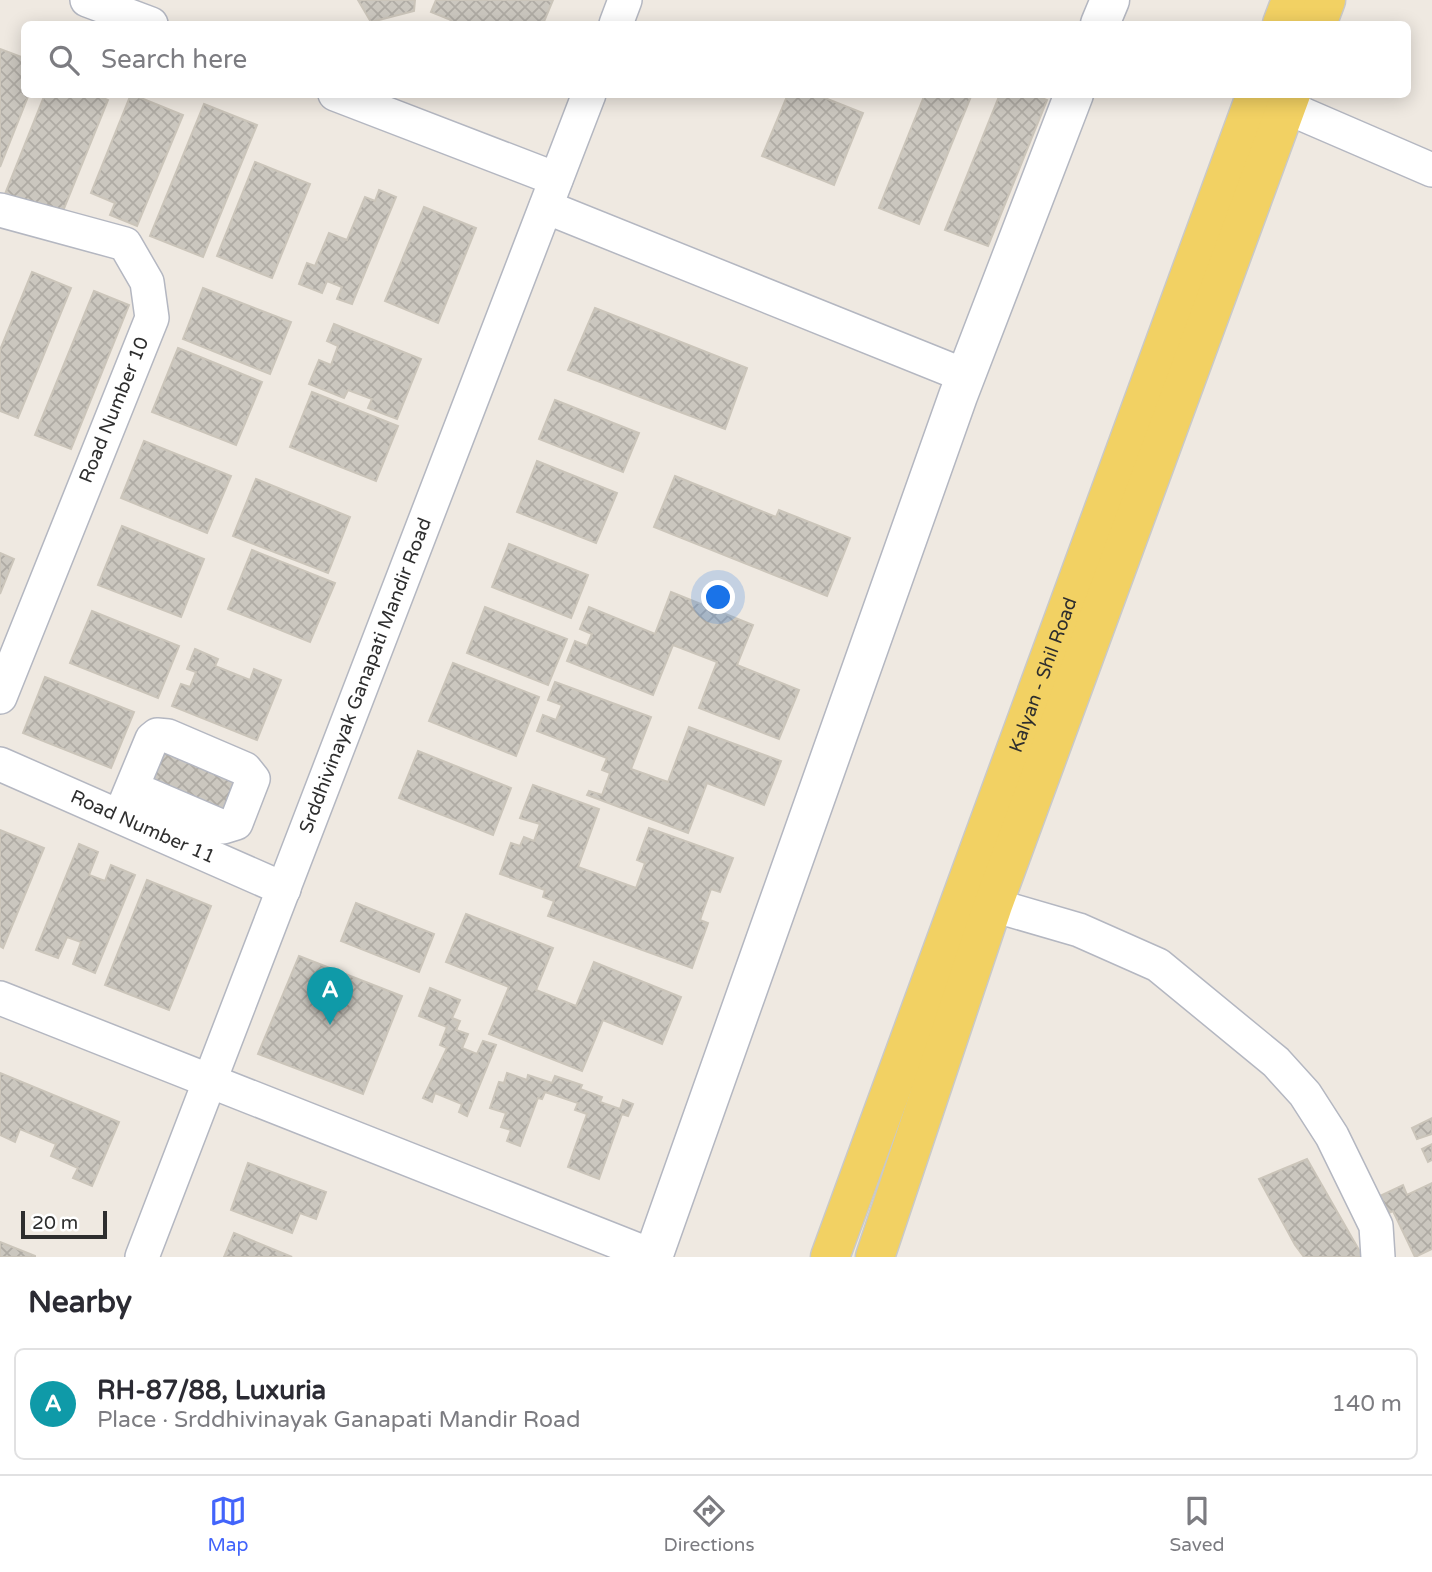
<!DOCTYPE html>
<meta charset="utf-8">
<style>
:root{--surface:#fff;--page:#f7f7f7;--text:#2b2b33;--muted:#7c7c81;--line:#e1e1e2;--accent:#4264fb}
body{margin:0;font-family:"Varela Round",sans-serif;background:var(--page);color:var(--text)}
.scale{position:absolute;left:21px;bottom:18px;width:86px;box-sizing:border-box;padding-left:7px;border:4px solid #2e2e2e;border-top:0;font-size:19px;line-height:24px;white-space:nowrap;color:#2e2e2e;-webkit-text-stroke:5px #fff;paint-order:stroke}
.you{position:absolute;left:719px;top:598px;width:24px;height:24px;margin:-18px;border:5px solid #fff;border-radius:50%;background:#1a73e8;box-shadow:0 0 0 10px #1a73e833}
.badge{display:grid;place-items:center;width:46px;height:46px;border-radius:50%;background:var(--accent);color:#fff;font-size:23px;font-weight:700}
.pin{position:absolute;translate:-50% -58px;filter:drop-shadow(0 2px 4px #0008)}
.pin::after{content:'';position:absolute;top:37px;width:24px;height:21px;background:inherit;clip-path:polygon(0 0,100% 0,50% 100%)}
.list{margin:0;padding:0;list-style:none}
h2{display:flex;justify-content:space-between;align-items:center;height:91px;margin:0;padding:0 28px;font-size:30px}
h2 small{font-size:23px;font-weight:400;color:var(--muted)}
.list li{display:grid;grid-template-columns:46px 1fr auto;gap:21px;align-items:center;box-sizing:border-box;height:112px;margin:0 14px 14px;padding:0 14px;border:2px solid var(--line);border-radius:10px}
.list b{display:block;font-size:26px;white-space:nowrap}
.list p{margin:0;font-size:23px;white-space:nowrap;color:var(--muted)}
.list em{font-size:23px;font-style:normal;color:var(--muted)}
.icon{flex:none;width:38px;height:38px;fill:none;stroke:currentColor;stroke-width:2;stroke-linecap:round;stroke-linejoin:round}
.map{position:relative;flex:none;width:1432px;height:1257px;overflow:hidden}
.search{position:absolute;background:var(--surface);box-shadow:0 4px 18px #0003;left:21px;right:21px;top:21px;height:77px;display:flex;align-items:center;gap:18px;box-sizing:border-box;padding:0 24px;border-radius:10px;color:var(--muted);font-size:26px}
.sheet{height:217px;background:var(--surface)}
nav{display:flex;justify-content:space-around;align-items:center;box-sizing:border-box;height:98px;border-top:2px solid var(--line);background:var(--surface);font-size:19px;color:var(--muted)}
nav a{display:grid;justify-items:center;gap:4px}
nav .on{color:var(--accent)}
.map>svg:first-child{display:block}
.building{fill:url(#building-cross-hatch);stroke:#cbc5ba;stroke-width:2}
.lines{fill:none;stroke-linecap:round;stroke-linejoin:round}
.street-casing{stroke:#b4b7c1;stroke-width:36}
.secondary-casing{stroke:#b4b7c1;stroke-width:41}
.primary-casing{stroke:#c9c9c9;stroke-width:41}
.street{stroke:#fff;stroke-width:33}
.secondary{stroke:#fff;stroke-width:38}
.primary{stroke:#f2d163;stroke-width:38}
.labels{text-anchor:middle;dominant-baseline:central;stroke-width:7;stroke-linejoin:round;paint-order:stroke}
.street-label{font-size:19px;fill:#2e2e2e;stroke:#fff}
</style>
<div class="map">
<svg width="1432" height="1257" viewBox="0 0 1432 1257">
<defs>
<pattern id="building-cross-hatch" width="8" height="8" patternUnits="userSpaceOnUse" patternTransform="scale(1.75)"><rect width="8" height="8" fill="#cbc7bf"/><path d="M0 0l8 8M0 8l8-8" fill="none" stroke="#afaba4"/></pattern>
</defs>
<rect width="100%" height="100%" fill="#efe9e1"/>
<g class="building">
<path d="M358 0H415L414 11 371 22Z"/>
<path d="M436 0H553L543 24H449L451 20 431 12Z"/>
<path d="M0 49 24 58V94H29L0 167Z"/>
<path d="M45 94H94L108 100 61 216 5 194Z"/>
<path d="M131 94 183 115 137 226 110 215 115 203 91 193Z"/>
<path d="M788 94H815L863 113 834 185 762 156Z"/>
<path d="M925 94H972L919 224 879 208Z"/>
<path d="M1000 94H1032L1047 100 988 246 945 230Z"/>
<path d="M204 104 257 125 203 257 150 236Z"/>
<path d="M255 162 310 184 272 278 217 256Z"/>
<path d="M379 190 396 197 352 304 337 299 342 287 327 281 322 293 299 284 307 263 315 266 329 233 347 240 365 197 375 201Z"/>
<path d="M424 207 476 228 438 323 385 301Z"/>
<path d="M32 272 71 288 18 418 0 411V350Z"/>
<path d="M203 288 291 322 270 374 183 339Z"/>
<path d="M94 291 129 305 71 449 35 435Z"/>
<path d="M595 308 747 368 725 429 568 370Z"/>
<path d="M334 324 421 359 397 419 368 408 372 399 348 390 344 398 309 384 319 360 331 365 338 346 327 341Z"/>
<path d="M178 348 262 382 236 445 152 412Z"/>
<path d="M312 392 398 426 376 481 290 447Z"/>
<path d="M555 400 639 433 623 472 539 439Z"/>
<path d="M144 441 231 476 207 533 121 498Z"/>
<path d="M537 461 617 493 596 543 517 512Z"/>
<path d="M675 476 776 517 779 510 850 538 827 596 654 527Z"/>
<path d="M256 479 350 517 328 573 233 536Z"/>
<path d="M122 526 204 559 181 617 98 585Z"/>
<path d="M509 544 588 575 571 618 492 587Z"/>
<path d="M252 550 335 583 310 642 228 609Z"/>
<path d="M0 553 14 559 0 594Z"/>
<path d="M671 592 753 625 737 665 799 690 779 739 699 708 717 662 673 645 653 695 567 661 575 641 587 646 592 634 580 629 589 607 655 634Z"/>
<path d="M485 607 567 639 548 685 467 653Z"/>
<path d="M92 611 179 646 158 698 70 663Z"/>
<path d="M195 649 218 659 215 666 250 680 254 669 281 680 257 740 172 706 181 684 190 687 196 672 187 669Z"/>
<path d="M453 663 539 697 516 756 429 721Z"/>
<path d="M45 677 134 712 111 768 23 733Z"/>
<path d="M555 682 651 717 631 769 668 782 689 727 781 761 764 805 707 783 688 833 587 795 589 791 602 795 610 773 602 770 607 758 537 731 543 715 556 720 562 705 548 700Z"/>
<path d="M163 742 245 775 227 819 145 786Z"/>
<path d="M418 751 511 788 493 835 399 798Z"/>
<path d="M533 785 599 809 578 867 636 888 645 863 637 860 649 828 733 858 720 892 711 889 700 920 708 923 692 968 548 916 554 901 543 897 545 890 500 874 511 843 520 846 524 837 534 841 540 824 520 818Z"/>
<path d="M0 830 44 848 3 948 0 946Z"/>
<path d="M79 844 98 852 89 875 105 881 111 865 135 875 95 973 73 964 81 942 67 937 58 958 36 950Z"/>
<path d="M147 880 211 906 169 1010 105 985Z"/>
<path d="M356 903 434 934 419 972 341 941Z"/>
<path d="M466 914 553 948 536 990 576 1006 594 962 681 997 662 1044 603 1020 582 1071 489 1034 509 987 446 962Z"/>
<path d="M299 956 402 996 363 1094 258 1054Z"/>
<path d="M430 988 460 1000 452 1018 460 1021 456 1030 468 1034 462 1048 477 1054 483 1041 496 1045 467 1116 459 1112 462 1104 435 1093 432 1102 423 1098 447 1048 440 1045 447 1027 419 1016Z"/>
<path d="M0 1073 119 1122 92 1186 73 1178 78 1168 51 1156 56 1144 20 1129 15 1142 0 1135Z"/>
<path d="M507 1073 527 1080 528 1075 552 1083 555 1076 582 1085 580 1089 602 1097 600 1102 620 1109 623 1100 633 1104 628 1116 622 1114 599 1179 568 1167 587 1114 575 1110 578 1103 545 1092 542 1099 538 1098 520 1146 507 1141 511 1130 501 1127 506 1113 490 1108 499 1082 504 1083Z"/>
<path d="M1432 1118V1134L1417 1139 1412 1128Z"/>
<path d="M1432 1144V1160L1428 1162 1422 1149Z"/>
<path d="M1307 1159 1363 1257H1304L1295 1245 1259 1179Z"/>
<path d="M248 1163 326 1192 316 1219 300 1213 292 1233 231 1210Z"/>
<path d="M1432 1183V1249L1415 1257 1393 1211 1389 1213 1380 1196 1403 1185 1407 1195Z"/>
<path d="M234 1233 292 1257H224Z"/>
<path d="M0 1242 35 1256V1257H0Z"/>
</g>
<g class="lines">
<defs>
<g id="street">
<path d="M87 0 151 24"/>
<path d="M616 24 625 0"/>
<path d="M335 94 556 179"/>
<path d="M1286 107 1432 170"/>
<path d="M546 207 966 376"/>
<path d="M0 210 125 244 147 282 152 318 0 697"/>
<path id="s1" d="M0 764 284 889"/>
<path d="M120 816 152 739 157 735 168 736 245 769 253 779 236 823 223 827 132 788"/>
<path d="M993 905 1079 930 1158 965 1276 1062 1305 1094 1332 1136 1376 1226 1378 1257"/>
<path d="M0 998 653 1256"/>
<path id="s2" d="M142 1257 589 94"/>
</g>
<g id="secondary">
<path d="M1100 24 1110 0"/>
<path d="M653 1257 958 396 1074 94"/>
</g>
<g id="primary">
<path d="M1282 24 1291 0"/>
<path d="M1317 24 1326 0"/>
<path id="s3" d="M830 1257 1256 94"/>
<path d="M875 1257 993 905 1291 94"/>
</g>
</defs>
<use href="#street" class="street-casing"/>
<use href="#secondary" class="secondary-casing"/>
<use href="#primary" class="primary-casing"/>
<use href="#street" class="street"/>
<use href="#secondary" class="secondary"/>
<use href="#primary" class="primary"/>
</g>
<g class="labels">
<g class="street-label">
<text transform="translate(114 410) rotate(-68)">Road Number 10</text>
<text stroke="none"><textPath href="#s2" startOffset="623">Srddhivinayak Ganapati Mandir Road</textPath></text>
<text stroke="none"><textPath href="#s3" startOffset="620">Kalyan - Shil Road</textPath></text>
<text stroke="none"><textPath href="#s1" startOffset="156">Road Number 11</textPath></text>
</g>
</g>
</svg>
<div class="scale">20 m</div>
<div class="you"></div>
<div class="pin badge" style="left:330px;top:1025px;background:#0f9aa8">A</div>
<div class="search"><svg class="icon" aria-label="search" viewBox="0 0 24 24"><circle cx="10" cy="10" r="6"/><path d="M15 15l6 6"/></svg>Search here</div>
</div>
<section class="sheet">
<h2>Nearby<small></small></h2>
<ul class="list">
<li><span class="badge" style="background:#0f9aa8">A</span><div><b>RH-87/88, Luxuria</b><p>Place · Srddhivinayak Ganapati Mandir Road</p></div><em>140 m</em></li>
</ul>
</section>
<nav>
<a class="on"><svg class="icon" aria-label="map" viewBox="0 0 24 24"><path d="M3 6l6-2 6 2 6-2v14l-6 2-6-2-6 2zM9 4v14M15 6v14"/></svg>Map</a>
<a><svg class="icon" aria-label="directions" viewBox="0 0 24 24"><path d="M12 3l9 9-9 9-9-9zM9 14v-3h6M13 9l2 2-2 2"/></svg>Directions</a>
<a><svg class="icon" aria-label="saved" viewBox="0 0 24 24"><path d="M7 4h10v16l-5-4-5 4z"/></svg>Saved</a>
</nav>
